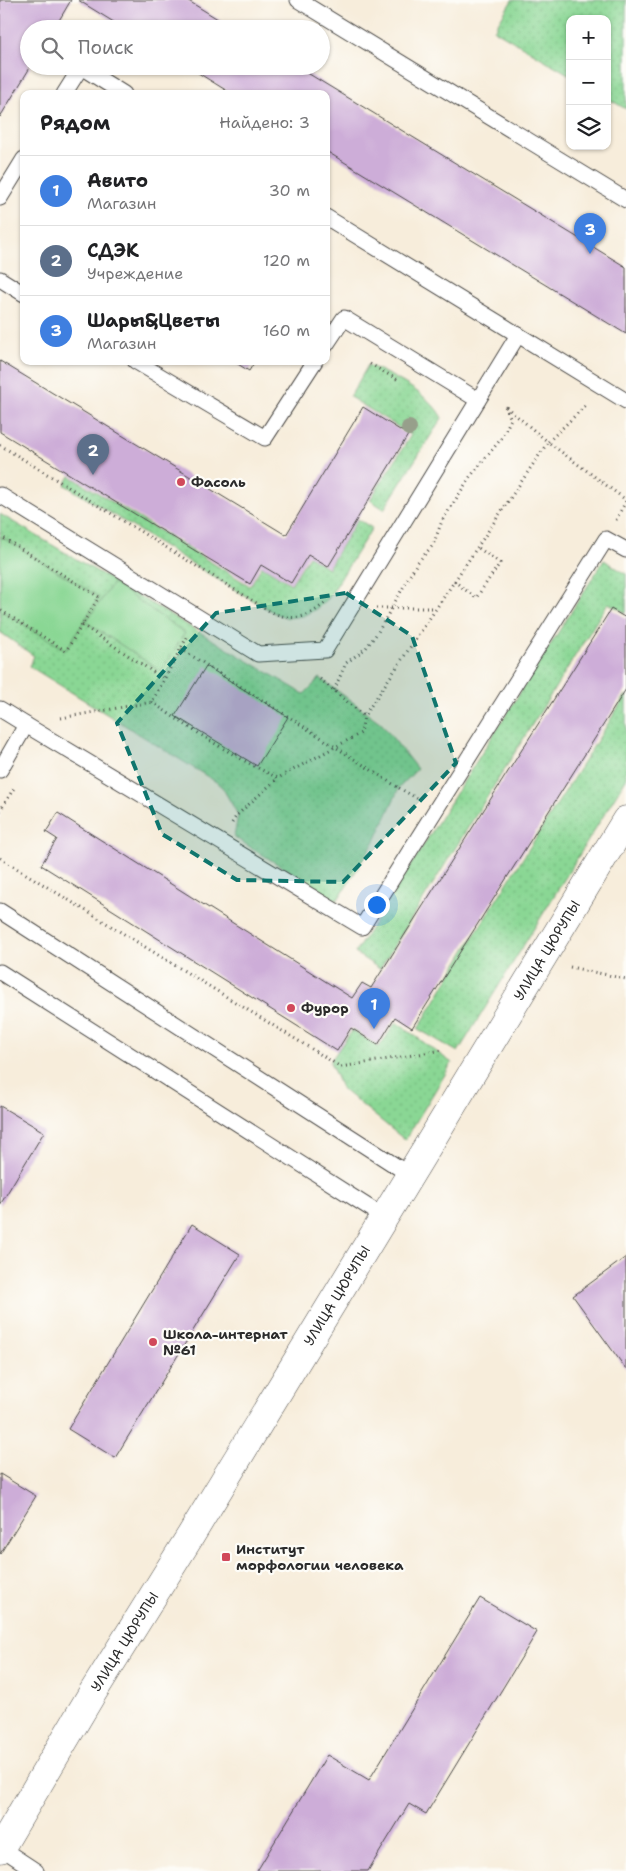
<!DOCTYPE html>
<html lang="ru">
<meta charset="utf-8">
<style>
:root{--surface:#fff;--page:#f6f6f6;--text:#202124;--muted:#757577;--line:#e0e0e0;--accent:#0f766e}
body{margin:0;font-family:"Shantell Sans",sans-serif;background:var(--page);color:var(--text)}
.controls{position:absolute;right:15px;top:15px;display:grid;overflow:hidden;border-radius:10px;box-shadow:0 1px 4px #0004}
.controls button{width:45px;height:45px;display:grid;place-items:center;padding:0;border:0;border-bottom:1px solid var(--line);background:var(--surface);color:var(--text);font:25px sans-serif}
.you{position:absolute;left:376px;top:904px;width:18px;height:18px;margin:-12px;border:4px solid #fff;border-radius:50%;background:#1a73e8;box-shadow:0 0 0 8px #1a73e833}
.badge{display:grid;place-items:center;width:32px;height:32px;border-radius:50%;background:var(--accent);color:#fff;font-size:16px;font-weight:700}
.pin{position:absolute;translate:-50% -41px;filter:drop-shadow(0 1px 2px #0008)}
.pin::after{content:'';position:absolute;top:26px;width:18px;height:15px;background:inherit;clip-path:polygon(0 0,100% 0,50% 100%)}
.list{margin:0;padding:0;list-style:none}
h2{display:flex;justify-content:space-between;align-items:center;height:65px;margin:0;padding:0 20px;font-size:21px}
h2 small{font-size:16px;font-weight:400;color:var(--muted)}
.list li{display:grid;grid-template-columns:32px 1fr auto;gap:15px;align-items:center;box-sizing:border-box;height:70px;padding:0 20px;border-top:1px solid var(--line)}
.list b{display:block;font-size:19px;white-space:nowrap}
.list p{margin:0;font-size:16px;white-space:nowrap;color:var(--muted)}
.list em{font-size:16px;font-style:normal;color:var(--muted)}
.icon{flex:none;width:28px;height:28px;fill:none;stroke:currentColor;stroke-width:2;stroke-linecap:round;stroke-linejoin:round}
.map{position:relative;flex:none;width:626px;height:1871px;overflow:hidden}
.search{position:absolute;background:var(--surface);box-shadow:0 1px 4px #0004;left:20px;top:20px;width:310px;height:55px;display:flex;align-items:center;gap:12px;box-sizing:border-box;padding:0 18px;border-radius:28px;color:var(--muted);font-size:19px}
.panel{position:absolute;background:var(--surface);box-shadow:0 1px 4px #0004;left:20px;top:90px;width:310px;height:275px;border-radius:10px}
.map>svg:first-child{display:block}
.grass{fill:url(#grass-dots);stroke:#5a8160}
.green{fill:#8ad794;stroke:#5a8160}
.building{fill:#cdadd8}
.lines{fill:none;stroke-linecap:round;stroke-linejoin:round}
.service-casing{stroke:#4a4845;stroke-width:17}
.minor-casing{stroke:#4a4845;stroke-width:29}
.path{stroke:#4a4845;stroke-width:3;stroke-dasharray:1 4;stroke-linecap:butt}
.service{stroke:#fff;stroke-width:15}
.minor{stroke:#fff;stroke-width:28}
.tree{fill:#979f8b}
.marked{fill:#0f766e;fill-opacity:0.2;stroke:#0f766e;stroke-width:4;stroke-dasharray:10 6;stroke-linejoin:round}
.poi-dot{fill:#d1495b;stroke:#fdfcf7;stroke-width:2}
.labels{text-anchor:middle;dominant-baseline:central;stroke-width:4.5;stroke-linejoin:round;paint-order:stroke}
.poi-label{font-size:14px;font-weight:bold;fill:#2b2b2b;stroke:#fdfcf7;text-anchor:start}
.street-label{font-size:14px;fill:#2b2b2b;stroke:#fdfcf7}
</style>
<div class="map">
<svg width="626" height="1871" viewBox="0 0 626 1871">
<defs>
<pattern id="grass-dots" width="8" height="8" patternUnits="userSpaceOnUse" patternTransform="scale(1.25)"><rect width="8" height="8" fill="#8ad794"/><path d="M2 2h.1M6 6h.1" fill="none" stroke="#77b980" stroke-width="1.8" stroke-linecap="round"/></pattern>
</defs>
<rect width="100%" height="100%" fill="#fdfcf7"/>
<filter id="ink" filterUnits="userSpaceOnUse"><feTurbulence type="fractalNoise" baseFrequency=".02" numOctaves="2"/><feDisplacementMap in="SourceGraphic" scale="10" xChannelSelector="R" yChannelSelector="G"/><feConvolveMatrix kernelMatrix="1 2 1 2 8 2 1 2 1" color-interpolation-filters="sRGB"/></filter>
<filter id="wash" filterUnits="userSpaceOnUse"><feTurbulence type="fractalNoise" baseFrequency=".0096" numOctaves="4" result="noise"/><feDisplacementMap in="SourceGraphic" scale="20" xChannelSelector="R" yChannelSelector="G"/><feGaussianBlur stdDeviation="1.12" result="paint"/><feColorMatrix in="noise" values="0 0 0 0 0 0 0 0 0 0 0 0 0 0 0 0 0 1.4 0 .05"/><feComposite in="paint" operator="in"/></filter>
<g filter="url(#wash)">
<rect width="100%" height="100%" fill="#f7eddb"/>
<g class="grass">
<path d="M512 0H626V109L607 98V19H570V75L494 30Z"/>
<path d="M368 365C391 375 430 394 442 418L384 509 370 500 411 435 350 397Z"/>
<path d="M70 476 250 586 262 566 291 584 309 556 328 568 358 519 372 528 328 599 316 609 303 616 288 618 276 614 217 579 65 485Z"/>
<path d="M0 514 304 694 320 678 381 723 417 769 399 788 375 841 337 901 234 837 238 815 221 785 29 666 34 656 0 632Z"/>
<path d="M604 560 626 574V613L608 603 380 969 355 953Z"/>
<path d="M626 695V779L458 1052 418 1029 473 937Z"/>
<path d="M396 1022 452 1063 405 1140 341 1088 330 1062 352 1030 379 1047Z"/>
</g>
<g class="green">
<path d="M0 536 99 597 66 650 0 610Z"/>
<path d="M113 583 185 633 161 671 86 622Z"/>
</g>
<g id="blocks">
<g class="building">
<path d="M0 0H71L54 29H29V66H31L0 117Z"/>
<path d="M78 0H187L234 29H125Z"/>
<path d="M187 66H296L626 267V334L326 151V94H232Z"/>
<path d="M0 361 286 535 363 407 408 435 328 567 308 555 291 583 261 565 250 584 0 432Z"/>
<path d="M233 361H255L249 371Z"/>
<path d="M611 609 626 618V689L412 1028 395 1017 378 1045 351 1028 337 1051 41 865 57 839 46 832 58 813 352 998 362 983 371 988Z"/>
<path d="M206 666 288 717 257 766 175 716Z"/>
<path d="M0 1106 44 1132 0 1205Z"/>
<path d="M192 1224 240 1254 115 1458 68 1429Z"/>
<path d="M626 1257V1369L573 1296Z"/>
<path d="M0 1474 36 1496 0 1554Z"/>
<path d="M480 1598 537 1632 426 1814 409 1804 368 1871H257L327 1755 369 1780Z"/>
</g>
</g>
</g>
<g filter="url(#ink)">
<use href="#blocks" fill-opacity="0" stroke="#4a4845" stroke-width="1"/>
<g class="lines">
<defs>
<g id="service">
<path d="M298 0 626 200"/>
<path d="M64 94 81 67 124 94"/>
<path d="M0 198 24 159"/>
<path d="M326 217 626 401"/>
<path d="M0 279 24 294"/>
<path d="M326 345 344 318 478 400"/>
<path d="M135 361 265 438 315 361"/>
<path d="M0 495 258 654 325 650 518 335"/>
<path d="M0 709 26 725 0 770"/>
<path d="M26 725 362 927 606 539 626 550"/>
<path d="M0 911 410 1175"/>
<path d="M0 972 384 1217"/>
<path d="M1 1848 36 1871"/>
</g>
<g id="minor">
<path id="s1" d="M0 1849 93 1692 191 1535 626 820"/>
</g>
</defs>
<use href="#service" class="service-casing"/>
<use href="#minor" class="minor-casing"/>
<g class="path">
<path d="M370 364 400 381"/>
<path d="M506 407 548 442 587 404"/>
<path d="M0 445 271 612C294 622 308 618 326 602"/>
<path d="M616 520 626 501"/>
<path d="M0 536 99 597 66 651 0 610"/>
<path d="M454 581 476 598 500 563 477 547"/>
<path d="M376 608H435"/>
<path d="M82 625 164 679"/>
<path d="M181 649 289 717 399 788"/>
<path d="M320 679 364 716 548 442 626 500"/>
<path d="M334 690 346 663 366 648 378 632 417 563 433 545 442 521 470 477 501 439 511 419 505 406"/>
<path d="M152 702C192 730 234 757 278 778L361 733 364 716"/>
<path d="M61 718 152 702 187 637"/>
<path d="M399 788 418 799"/>
<path d="M0 811 14 788"/>
<path d="M232 823 237 815 278 778"/>
<path d="M0 858 341 1067 443 1050"/>
<path d="M570 967 626 979"/>
</g>
<use href="#service" class="service"/>
<use href="#minor" class="minor"/>
</g>
<circle class="tree" cx="409" cy="428" r="8"/>
</g>
<path class="marked" d="M346 593 412 636 456 763 343 882 237 880 162 834 117 723 216 613Z"/>
<g class="poi-dot">
<circle cx="181" cy="482" r="5"/>
<circle cx="291" cy="1008" r="5"/>
<circle cx="153" cy="1342" r="5"/>
<rect x="221" y="1552" width="10" height="10" rx="2.5"/>
</g>
<g class="labels">
<g class="poi-label">
<text x="191" y="482">Фасоль</text>
<text x="301" y="1008">Фурор</text>
<text x="163" y="1334">Школа-интернат<tspan x="163" dy="16">№61</tspan></text>
<text x="236" y="1549">Институт<tspan x="236" dy="16">морфологии человека</tspan></text>
</g>
<g class="street-label">
<text stroke="none"><textPath href="#s1" startOffset="1052">УЛИЦА ЦЮРУПЫ</textPath></text>
<text stroke="none"><textPath href="#s1" startOffset="648">УЛИЦА ЦЮРУПЫ</textPath></text>
<text stroke="none"><textPath href="#s1" startOffset="242">УЛИЦА ЦЮРУПЫ</textPath></text>
</g>
</g>
</svg>
<div class="controls">
<button>+</button>
<button>−</button>
<button><svg class="icon" aria-label="layers" viewBox="0 0 24 24"><path d="M12 4l9 5-9 5-9-5zM3 14l9 5 9-5"/></svg></button>
</div>
<div class="you"></div>
<div class="pin badge" style="left:374px;top:1029px;background:#3f7fe0">1</div>
<div class="pin badge" style="left:93px;top:475px;background:#5c6f8a">2</div>
<div class="pin badge" style="left:590px;top:254px;background:#3f7fe0">3</div>
<div class="search"><svg class="icon" aria-label="search" viewBox="0 0 24 24"><circle cx="10" cy="10" r="6"/><path d="M15 15l6 6"/></svg>Поиск</div>
<section class="panel">
<h2>Рядом<small>Найдено: 3</small></h2>
<ul class="list">
<li><span class="badge" style="background:#3f7fe0">1</span><div><b>Авито</b><p>Магазин</p></div><em>30 m</em></li>
<li><span class="badge" style="background:#5c6f8a">2</span><div><b>СДЭК</b><p>Учреждение</p></div><em>120 m</em></li>
<li><span class="badge" style="background:#3f7fe0">3</span><div><b>Шары&amp;Цветы</b><p>Магазин</p></div><em>160 m</em></li>
</ul>
</section>
</div>
